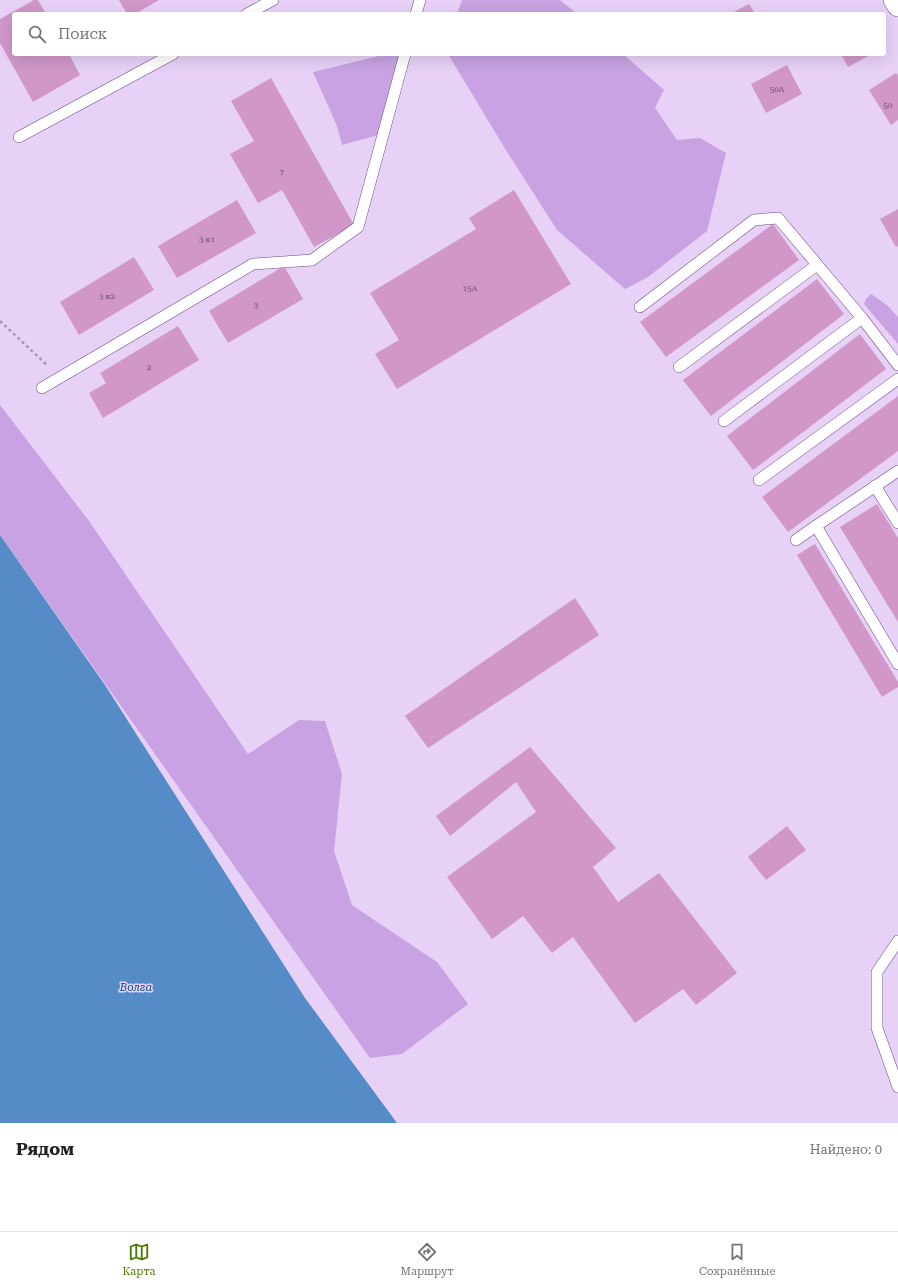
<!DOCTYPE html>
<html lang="ru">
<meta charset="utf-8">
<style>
:root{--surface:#fff;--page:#f6f6f6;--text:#222;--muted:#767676;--line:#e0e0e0;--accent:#497900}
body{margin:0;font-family:"Roboto Serif",serif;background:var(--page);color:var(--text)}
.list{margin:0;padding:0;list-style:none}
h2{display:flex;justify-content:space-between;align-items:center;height:52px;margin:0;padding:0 16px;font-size:17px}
h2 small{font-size:13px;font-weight:400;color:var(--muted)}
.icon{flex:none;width:22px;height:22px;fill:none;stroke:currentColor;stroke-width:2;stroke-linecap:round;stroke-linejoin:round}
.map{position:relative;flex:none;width:898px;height:1123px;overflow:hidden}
.search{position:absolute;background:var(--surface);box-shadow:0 4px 16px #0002;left:12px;right:12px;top:12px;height:44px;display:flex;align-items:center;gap:10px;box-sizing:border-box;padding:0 14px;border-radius:4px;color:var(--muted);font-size:15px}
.sheet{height:108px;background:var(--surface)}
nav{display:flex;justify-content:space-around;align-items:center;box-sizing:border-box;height:56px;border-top:1px solid var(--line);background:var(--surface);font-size:11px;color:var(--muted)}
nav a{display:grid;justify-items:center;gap:2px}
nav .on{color:var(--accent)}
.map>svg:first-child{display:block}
.green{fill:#c8a2e2}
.water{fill:#558cc7}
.building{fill:#d097c8}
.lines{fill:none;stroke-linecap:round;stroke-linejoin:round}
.service-casing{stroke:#6c4a81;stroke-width:12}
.minor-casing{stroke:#6c4a81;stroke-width:22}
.path{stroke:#a996b7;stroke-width:2.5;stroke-dasharray:3 3;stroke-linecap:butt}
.service{stroke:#fff;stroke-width:11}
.minor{stroke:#fff;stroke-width:21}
.labels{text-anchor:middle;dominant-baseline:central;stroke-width:3;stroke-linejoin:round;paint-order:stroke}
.number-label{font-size:8px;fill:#664c6c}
.water-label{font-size:11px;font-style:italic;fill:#09477e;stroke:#e7d1f7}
</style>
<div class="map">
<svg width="898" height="1123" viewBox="0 0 898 1123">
<rect width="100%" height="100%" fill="#e7d1f7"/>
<g class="green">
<path d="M462 0H560L577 14H457Z"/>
<path d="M387 54H399L382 134 342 145 337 126 313 72Z"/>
<path d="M448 54H623L664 90 655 108 677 140 700 138 726 153 707 231 648 277 625 289 557 230 504 147Z"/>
<path d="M871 294 888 306 898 317V344L864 304 866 299Z"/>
<path d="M0 405 89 521 248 754 299 720 325 721 342 774 334 851 352 905 437 962 468 1004 402 1054 370 1058 0 535Z"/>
</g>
<path class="water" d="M0 535 105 685 305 998 397 1123H0Z"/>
<g class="building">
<path d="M34 0H38L46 14H14V54H69L80 75 33 102 0 43V19Z"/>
<path d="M119 0H159L135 14H127Z"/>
<path d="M749 4 755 14H730Z"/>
<path d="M841 54H872L848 67Z"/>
<path d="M787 65 802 94 766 113 751 84Z"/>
<path d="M896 73 898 75V120L891 125 869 90Z"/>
<path d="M271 78 354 225 314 247 282 190 258 203 230 154 254 141 231 101Z"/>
<path d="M514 190 571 284 397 389 375 354 399 340 370 293 476 229 469 218Z"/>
<path d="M237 200 256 233 177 278 158 246Z"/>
<path d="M898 209V246L896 247 880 219Z"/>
<path d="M773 224 799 260 666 357 640 322Z"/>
<path d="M134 257 154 290 79 335 60 302Z"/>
<path d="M284 266 303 299 228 343 209 311Z"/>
<path d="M817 279 844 314 711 416 683 380Z"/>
<path d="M178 326 199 360 103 418 89 393 106 383 100 373Z"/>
<path d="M860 334 886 369 753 470 727 436Z"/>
<path d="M898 396V451L788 532 762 497Z"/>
<path d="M877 504 898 538V622L840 527Z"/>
<path d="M815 544 898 682V687L882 697 797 555Z"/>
<path d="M575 598 599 635 428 748 405 716Z"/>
<path d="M530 747 616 848 593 867 618 902 659 873 737 973 696 1005 683 989 635 1023 573 937 552 953 523 916 492 939 447 877 536 812 516 782 450 836 436 816Z"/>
<path d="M787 826 806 850 766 880 748 857Z"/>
</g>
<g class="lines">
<defs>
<g id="service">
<path d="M247 14 273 0"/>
<path d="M416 14 420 0"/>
<path d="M19 137 173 54"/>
<path d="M640 307 754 220 778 218 862 318 898 365"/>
<path d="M679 367 817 265"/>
<path d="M42 388 253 264 312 260 358 227 405 54"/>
<path d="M724 421 862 318"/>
<path d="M898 471 816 526 898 664"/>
<path d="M759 480 898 379"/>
<path d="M875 486 898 523"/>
<path d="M796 540 816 526"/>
<path d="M898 941 877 972V1028L898 1087"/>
</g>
<path id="minor" d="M894 0 898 6"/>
</defs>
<use href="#service" class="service-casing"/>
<use href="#minor" class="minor-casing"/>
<path class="path" d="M0 321 48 366"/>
<use href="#service" class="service"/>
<use href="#minor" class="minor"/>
</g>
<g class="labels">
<g class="number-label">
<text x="777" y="89">50А</text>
<text x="888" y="105">50</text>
<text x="282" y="172">7</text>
<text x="207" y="239">3 к1</text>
<text x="470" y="288">15А</text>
<text x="107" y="296">3 к2</text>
<text x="256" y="305">3</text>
<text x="149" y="367">2</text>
</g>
<g class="water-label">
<text x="136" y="987">Волга</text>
</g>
</g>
</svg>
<div class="search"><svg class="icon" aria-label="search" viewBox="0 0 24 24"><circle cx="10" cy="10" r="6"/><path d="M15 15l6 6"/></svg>Поиск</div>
</div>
<section class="sheet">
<h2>Рядом<small>Найдено: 0</small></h2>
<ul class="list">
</ul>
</section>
<nav>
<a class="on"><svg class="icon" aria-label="map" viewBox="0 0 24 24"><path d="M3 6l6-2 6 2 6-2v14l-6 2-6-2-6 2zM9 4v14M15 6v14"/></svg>Карта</a>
<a><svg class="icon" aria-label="directions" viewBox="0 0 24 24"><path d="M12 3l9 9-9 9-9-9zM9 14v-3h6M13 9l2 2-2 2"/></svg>Маршрут</a>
<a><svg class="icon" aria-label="saved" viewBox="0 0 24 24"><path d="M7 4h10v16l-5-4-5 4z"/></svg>Сохранённые</a>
</nav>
